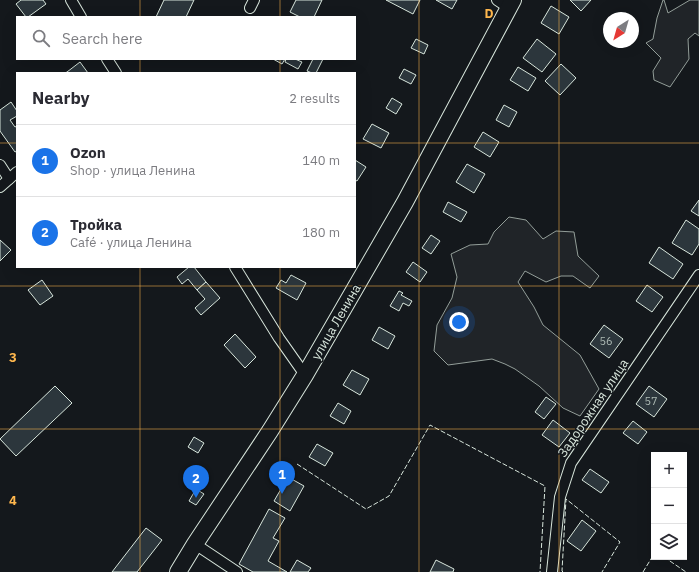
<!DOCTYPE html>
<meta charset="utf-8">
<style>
:root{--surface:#fff;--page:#f2f2f3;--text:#2b2b33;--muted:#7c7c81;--line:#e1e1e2;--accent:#1a73e8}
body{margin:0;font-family:"IBM Plex Sans",sans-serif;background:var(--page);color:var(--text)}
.controls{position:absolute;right:12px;bottom:12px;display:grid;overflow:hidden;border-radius:0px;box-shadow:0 4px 16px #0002}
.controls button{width:36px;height:36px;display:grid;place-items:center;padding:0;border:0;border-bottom:1px solid var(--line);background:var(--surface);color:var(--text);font:20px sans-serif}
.compass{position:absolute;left:603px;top:12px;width:36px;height:36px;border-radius:50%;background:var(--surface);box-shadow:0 4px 16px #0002;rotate:217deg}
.you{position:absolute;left:459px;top:322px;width:14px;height:14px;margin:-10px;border:3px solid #fff;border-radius:50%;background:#1a73e8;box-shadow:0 0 0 6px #1a73e833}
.badge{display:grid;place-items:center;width:26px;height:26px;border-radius:50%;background:var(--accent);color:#fff;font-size:13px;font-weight:700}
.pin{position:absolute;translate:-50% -33px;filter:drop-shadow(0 1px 2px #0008)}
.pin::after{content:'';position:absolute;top:21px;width:14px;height:12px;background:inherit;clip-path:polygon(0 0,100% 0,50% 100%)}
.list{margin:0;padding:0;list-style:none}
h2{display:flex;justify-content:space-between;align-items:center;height:52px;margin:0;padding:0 16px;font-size:17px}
h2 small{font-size:13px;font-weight:400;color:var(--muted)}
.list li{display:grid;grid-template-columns:26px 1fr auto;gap:12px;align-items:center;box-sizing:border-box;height:72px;padding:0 16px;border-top:1px solid var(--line)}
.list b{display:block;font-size:15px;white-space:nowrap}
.list p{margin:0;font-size:13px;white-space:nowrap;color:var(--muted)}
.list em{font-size:13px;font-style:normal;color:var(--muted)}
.icon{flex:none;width:22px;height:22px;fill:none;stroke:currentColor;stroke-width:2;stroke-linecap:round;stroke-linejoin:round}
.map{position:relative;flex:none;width:699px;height:572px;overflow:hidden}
.search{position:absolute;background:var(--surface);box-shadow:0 4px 16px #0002;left:16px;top:16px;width:340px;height:44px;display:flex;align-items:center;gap:10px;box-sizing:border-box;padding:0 14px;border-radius:0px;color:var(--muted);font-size:15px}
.panel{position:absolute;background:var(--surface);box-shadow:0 4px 16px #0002;left:16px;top:72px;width:340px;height:196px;border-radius:0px}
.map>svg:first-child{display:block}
.green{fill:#202428;stroke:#939e99}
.building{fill:#2c363c;stroke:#d8e6dc}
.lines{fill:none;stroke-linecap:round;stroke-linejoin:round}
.street-casing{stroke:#d8e6dc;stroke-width:12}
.primary-casing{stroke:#d8e6dc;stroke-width:18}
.street{stroke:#14181c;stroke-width:10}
.primary{stroke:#14181c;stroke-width:16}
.fence{stroke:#d8e6dc;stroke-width:1;stroke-dasharray:5 2;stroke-linecap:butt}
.grid{fill:none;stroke:#ffb74d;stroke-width:1;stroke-opacity:0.55}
.labels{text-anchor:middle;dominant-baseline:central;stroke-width:3;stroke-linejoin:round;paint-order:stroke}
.number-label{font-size:11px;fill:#adbab4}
.street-label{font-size:13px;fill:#d8e6dc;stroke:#14181c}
.grid-label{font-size:13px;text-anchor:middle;font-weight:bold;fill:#ffb74d;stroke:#14181c;stroke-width:3;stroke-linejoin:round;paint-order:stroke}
</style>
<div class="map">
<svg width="699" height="572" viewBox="0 0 699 572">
<rect width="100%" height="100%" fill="#14181c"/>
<g class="green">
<path d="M663 0H664L668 13 690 0H699V36L695 33 688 39 689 59 670 87 654 80 653 71 661 58 646 43 653 39 657 18Z"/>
<path d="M509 217 526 220 543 239 556 231 574 232 578 256 599 276 590 288 573 276H561L546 282 525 271 518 282 534 307 543 325 580 355 599 389 580 416 563 408 539 386 515 369 505 364 492 359 448 365 434 351 437 325 452 298 457 277 451 254 470 245 488 244 494 232Z"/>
</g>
<g class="building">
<path d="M21 0H43L46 4 28 17H26L16 4Z"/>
<path d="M164 0H194L186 17H156Z"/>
<path d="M296 0H322L314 17H300L290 12Z"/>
<path d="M386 0H420L413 14Z"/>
<path d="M436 0H457L452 9Z"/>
<path d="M570 0H591L581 11Z"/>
<path d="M551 6 569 17 559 34 541 23Z"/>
<path d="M416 39 428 45 424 54 411 48Z"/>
<path d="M537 39 556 54 542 72 523 58Z"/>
<path d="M273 59H285L282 64Z"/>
<path d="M286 59H295L302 62 298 69 285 62Z"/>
<path d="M313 59H323L316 73H312L307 71Z"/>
<path d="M80 62 88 73H65L67 72Z"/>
<path d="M561 64 576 78 560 95 545 81Z"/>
<path d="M518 67 536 78 528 91 510 80Z"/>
<path d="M404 69 416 75 411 84 399 78Z"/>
<path d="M392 98 402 104 396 114 386 108Z"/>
<path d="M11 102 17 111V116L10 120 15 127 17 126V151L15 152 0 131V110Z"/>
<path d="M504 105 517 112 509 127 496 120Z"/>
<path d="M372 124 389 133 381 148 363 139Z"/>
<path d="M483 132 499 142 490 157 474 147Z"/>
<path d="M355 160 366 167 357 181 355 180Z"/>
<path d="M467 164 485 174 474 193 456 182Z"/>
<path d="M699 200V216L691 211Z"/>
<path d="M448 202 467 212 461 222 443 212Z"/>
<path d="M686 220 699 229V244L692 255 672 243Z"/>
<path d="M431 235 440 241 431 254 422 248Z"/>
<path d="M0 240 11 250 0 261Z"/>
<path d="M659 247 683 264 673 279 649 263Z"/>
<path d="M413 262 427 272 420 282 406 272Z"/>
<path d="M189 267H194L206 282 197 290 188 279 182 284 177 277Z"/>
<path d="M291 275 306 283 297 300 276 288 281 280 286 283Z"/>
<path d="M42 280 53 296 40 305 28 290Z"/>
<path d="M206 282 220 298 201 315 195 308 205 299 197 290Z"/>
<path d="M647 285 663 297 652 312 636 301Z"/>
<path d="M399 291 403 293 401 295 412 301 409 306 403 303 399 311 390 306Z"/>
<path d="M604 325 623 339 609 358 590 344Z"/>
<path d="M379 327 395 336 388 349 372 340Z"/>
<path d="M235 334 256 357 245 368 224 345Z"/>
<path d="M352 370 369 379 360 395 343 385Z"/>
<path d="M55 386 72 403 16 456 0 439Z"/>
<path d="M649 386 667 399 654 417 636 404Z"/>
<path d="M546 397 556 404 544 419 535 412Z"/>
<path d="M338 403 351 411 344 424 330 416Z"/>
<path d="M553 420 570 433 559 447 542 435Z"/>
<path d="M633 421 647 432 638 444 623 433Z"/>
<path d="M194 437 204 443 198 453 188 447Z"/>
<path d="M317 444 333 453 325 466 309 457Z"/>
<path d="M590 469 609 482 601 493 582 480Z"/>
<path d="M288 477 304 486 290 511 274 501Z"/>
<path d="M196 489 204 494 196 505 189 501Z"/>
<path d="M269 509 285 518 273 538 279 541 268 561 287 572H253L239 564Z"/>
<path d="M582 520 596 531 581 551 567 541Z"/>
<path d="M146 528 162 540 137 572H112Z"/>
<path d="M297 560 311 568 308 572H290Z"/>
<path d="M436 560 454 569 453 572H430Z"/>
</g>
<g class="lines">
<defs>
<g id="street">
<path d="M71 0 81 17"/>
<path d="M497 0 509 8"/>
<path d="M250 8 254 0"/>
<path d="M107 59 116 73"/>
<path d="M0 165 9 179"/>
<path d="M0 187 17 172"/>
<path d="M235 267 279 338 305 375"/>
<path d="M195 544 237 572"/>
<path d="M552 572 560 497 571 463 699 275"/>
</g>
<path id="primary" d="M178 572 195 544 270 431 305 375 405 202 513 0"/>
</defs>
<use href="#street" class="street-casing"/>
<use href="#primary" class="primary-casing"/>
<use href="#street" class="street"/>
<use href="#primary" class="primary"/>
<g class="fence">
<path d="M297 464 366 509 389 496 430 425 545 486 540 572"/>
<path d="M664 557 686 572"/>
<path d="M563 572 562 571 566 499 620 542 602 572"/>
<path d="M643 572 654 554"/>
</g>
</g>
<path class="grid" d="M140 0V17M280 0V17M419 0V572M559 0V572M140 59V73M280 59V73M0 143H17M355 143H699M140 267V572M280 267V572M0 286H699M0 429H699"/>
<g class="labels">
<g class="number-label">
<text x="606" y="341">56</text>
<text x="651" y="401">57</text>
</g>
<g class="street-label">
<text transform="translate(336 322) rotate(-60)">улица Ленина</text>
<text transform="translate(593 408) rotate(-56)">Задорожная улица</text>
</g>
</g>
<g class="grid-label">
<text x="489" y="18">D</text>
<text x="13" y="362">3</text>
<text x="13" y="505">4</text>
</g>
</svg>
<div class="controls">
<button>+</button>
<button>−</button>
<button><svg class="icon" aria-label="layers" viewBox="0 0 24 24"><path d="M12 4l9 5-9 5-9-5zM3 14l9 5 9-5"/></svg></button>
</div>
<svg class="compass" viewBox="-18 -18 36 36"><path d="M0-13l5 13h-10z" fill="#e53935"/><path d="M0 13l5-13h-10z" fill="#7c7c81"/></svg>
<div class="you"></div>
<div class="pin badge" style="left:282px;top:494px">1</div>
<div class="pin badge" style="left:196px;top:498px">2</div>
<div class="search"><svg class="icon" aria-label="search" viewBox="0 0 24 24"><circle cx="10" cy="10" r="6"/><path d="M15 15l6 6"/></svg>Search here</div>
<section class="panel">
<h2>Nearby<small>2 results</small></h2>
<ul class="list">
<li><span class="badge">1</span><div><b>Ozon</b><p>Shop · улица Ленина</p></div><em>140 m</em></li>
<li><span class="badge">2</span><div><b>Тройка</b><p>Café · улица Ленина</p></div><em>180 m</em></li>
</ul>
</section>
</div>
